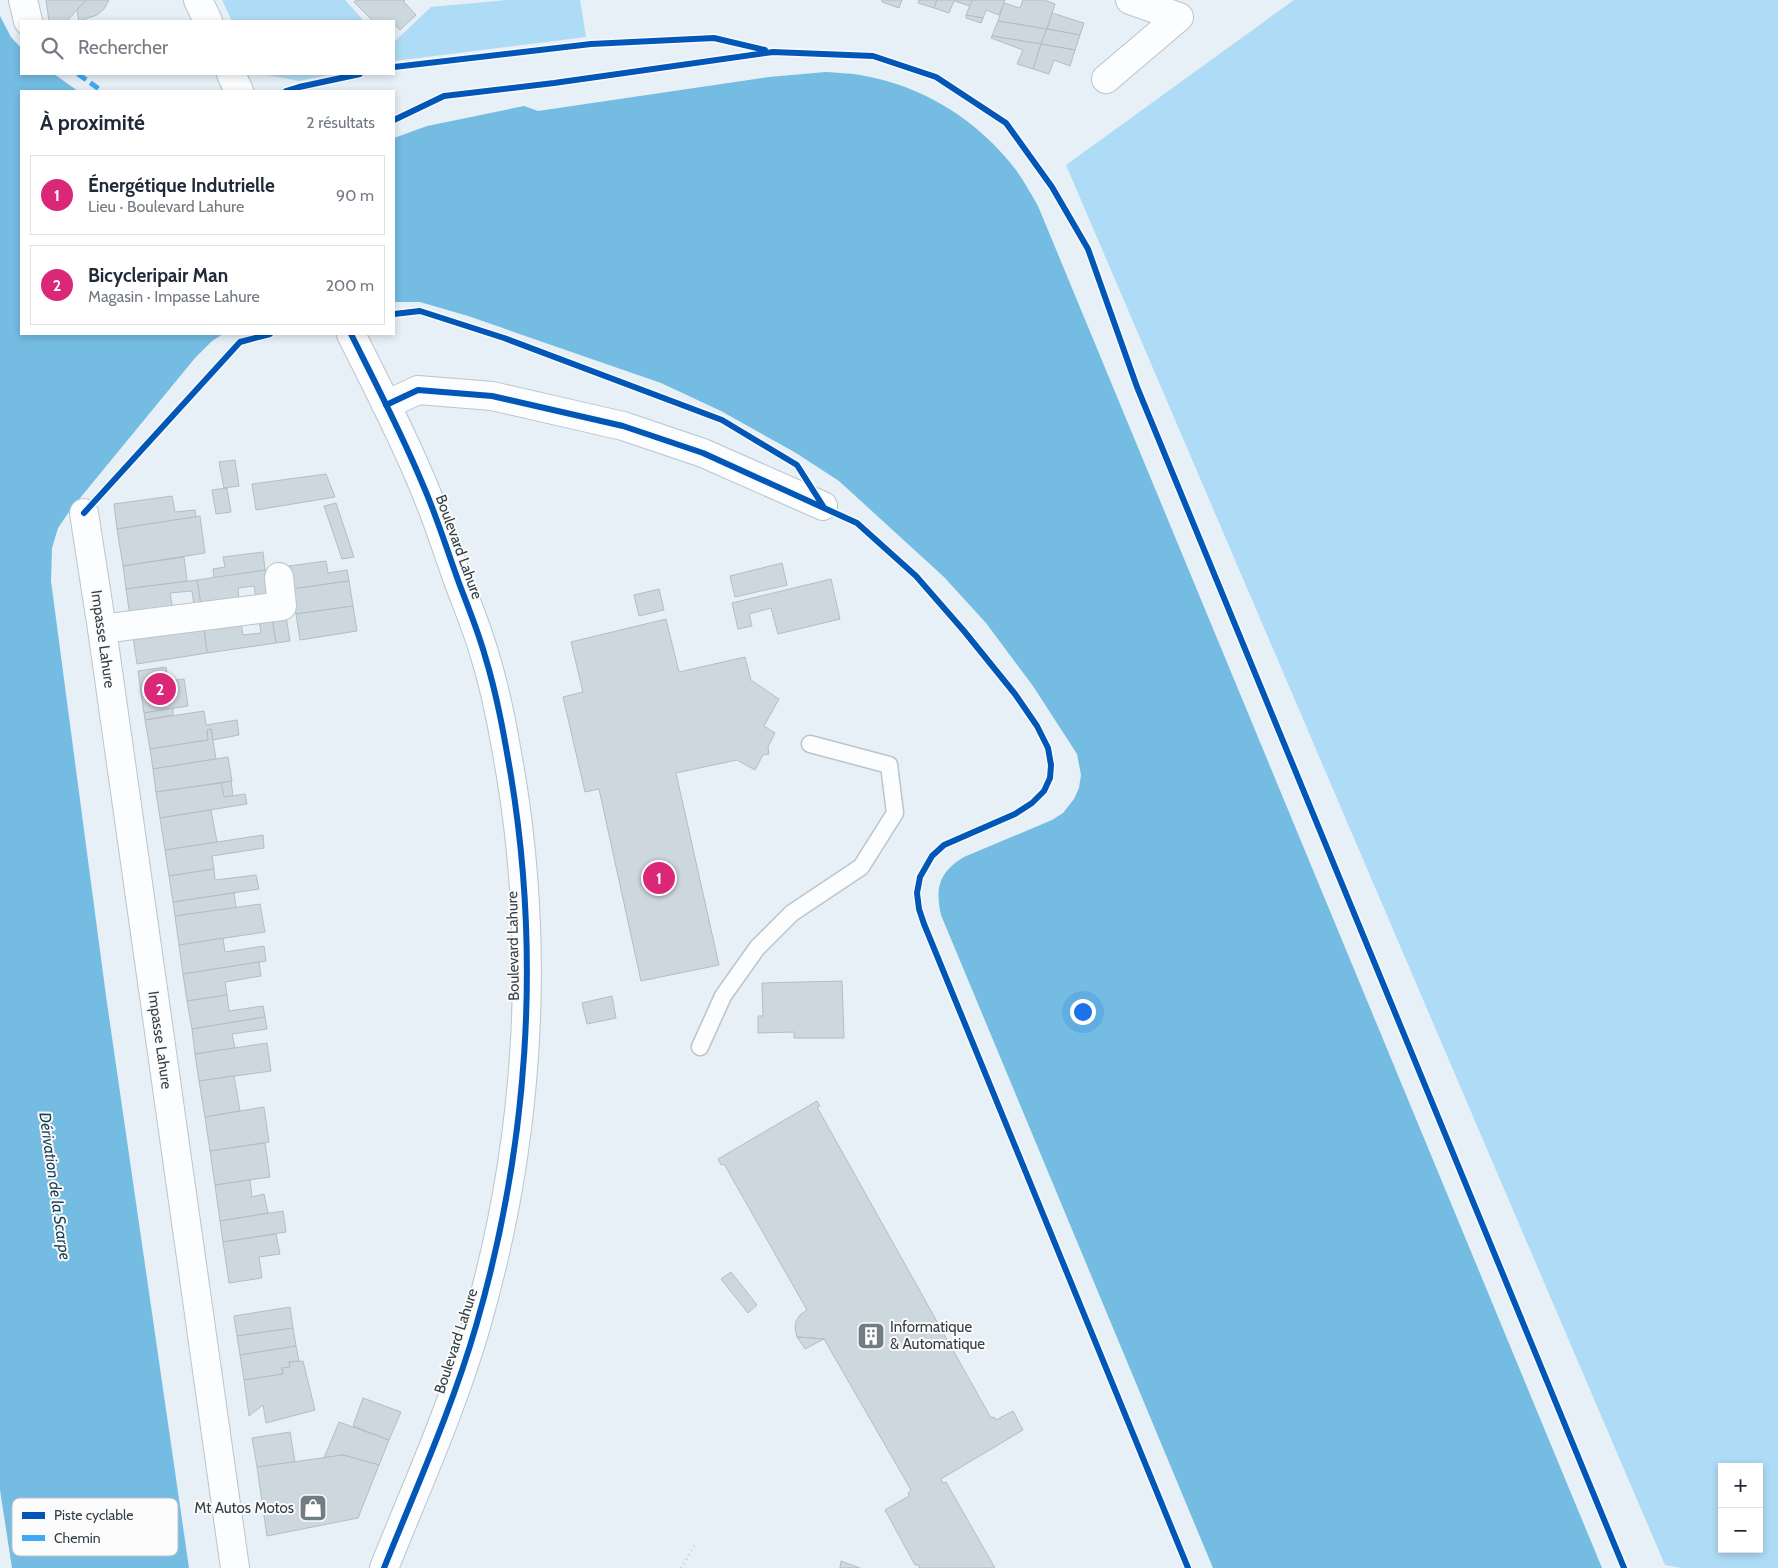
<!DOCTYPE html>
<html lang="fr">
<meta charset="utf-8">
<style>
:root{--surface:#fff;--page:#f6f6f7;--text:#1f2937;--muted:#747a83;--line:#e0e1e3;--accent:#db2777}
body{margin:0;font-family:Cabin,sans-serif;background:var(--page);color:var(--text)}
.controls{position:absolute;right:15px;bottom:15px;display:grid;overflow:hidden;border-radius:0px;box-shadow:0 2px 8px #0003}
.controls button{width:45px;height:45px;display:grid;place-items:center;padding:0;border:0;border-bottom:1px solid var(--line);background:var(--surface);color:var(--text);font:25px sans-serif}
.you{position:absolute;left:1082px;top:1011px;width:18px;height:18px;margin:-12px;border:4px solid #fff;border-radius:50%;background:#1a73e8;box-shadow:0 0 0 8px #1a73e833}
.badge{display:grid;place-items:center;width:32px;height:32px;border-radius:50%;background:var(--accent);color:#fff;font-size:16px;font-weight:700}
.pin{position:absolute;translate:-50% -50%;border:2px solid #fff;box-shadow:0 1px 5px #0006}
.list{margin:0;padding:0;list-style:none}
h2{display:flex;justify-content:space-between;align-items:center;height:65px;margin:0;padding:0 20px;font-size:21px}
h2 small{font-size:16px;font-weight:400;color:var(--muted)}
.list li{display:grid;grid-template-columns:32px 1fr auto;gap:15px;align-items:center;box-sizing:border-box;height:80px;margin:0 10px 10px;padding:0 10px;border:1px solid var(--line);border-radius:0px}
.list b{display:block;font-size:19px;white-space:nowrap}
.list p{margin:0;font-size:16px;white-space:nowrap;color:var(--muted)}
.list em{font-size:16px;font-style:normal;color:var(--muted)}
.icon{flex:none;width:28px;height:28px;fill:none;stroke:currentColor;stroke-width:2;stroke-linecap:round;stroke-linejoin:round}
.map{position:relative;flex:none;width:1778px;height:1568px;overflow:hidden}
.search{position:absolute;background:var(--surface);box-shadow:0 2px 8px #0003;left:20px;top:20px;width:375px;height:55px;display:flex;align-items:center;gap:12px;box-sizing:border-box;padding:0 18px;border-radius:0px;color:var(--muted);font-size:19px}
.panel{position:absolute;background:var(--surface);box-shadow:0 2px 8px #0003;left:20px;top:90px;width:375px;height:245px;border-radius:0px}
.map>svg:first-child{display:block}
.forest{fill:#aedbf5;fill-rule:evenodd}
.water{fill:#74bce2}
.building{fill:#cdd7de;stroke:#b3bdc3}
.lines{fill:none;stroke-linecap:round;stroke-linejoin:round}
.lane-casing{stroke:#bbc5cb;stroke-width:19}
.street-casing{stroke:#bbc5cb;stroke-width:30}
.secondary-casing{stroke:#bbc5cb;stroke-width:30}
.path{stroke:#cccfd4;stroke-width:3;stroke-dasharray:1 4;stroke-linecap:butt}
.lane{stroke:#fbfdfe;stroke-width:16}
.street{stroke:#fbfdfe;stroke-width:28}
.secondary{stroke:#fbfdfe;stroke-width:28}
.quiet{stroke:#3fa9f5;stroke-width:5;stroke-dasharray:10 5;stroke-linecap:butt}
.cycleway-casing{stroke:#fbfbfb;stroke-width:9}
.cycleway{stroke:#0057b8;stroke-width:6}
.labels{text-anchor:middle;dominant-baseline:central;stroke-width:4;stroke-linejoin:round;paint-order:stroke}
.street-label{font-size:15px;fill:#333e45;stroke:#fbfbfb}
.poi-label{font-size:15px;fill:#333e45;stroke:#fbfbfb;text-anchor:start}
.water-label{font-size:16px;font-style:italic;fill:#123c52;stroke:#fbfbfb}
.key{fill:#fbfbfb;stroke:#bfc2c4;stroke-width:1}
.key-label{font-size:14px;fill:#333e45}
</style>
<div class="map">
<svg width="1778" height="1568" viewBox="0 0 1778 1568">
<rect width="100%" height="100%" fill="#e6f0f6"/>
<g class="forest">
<path d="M222 0H345L364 21H232Z"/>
<path d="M507 0H580L586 37 394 61V42L431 7Z"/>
<path d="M1294 0H1778V1568H1682L1665 1565 1066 165ZM1722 1467H1759V1549H1722Z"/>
<path d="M262 74H333L299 81Z"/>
</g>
<g class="water">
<path d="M0 16 11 37 21 48V74H54L78 91H21V334H223L212 341 195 358 71 509 58 528 52 548 51 581 106 996 189 1568H12L0 1490Z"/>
<path d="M826 72C837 73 849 73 860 75 922 85 978 120 1016 170 1024 181 1031 194 1038 206L1602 1568H1213L941 915C935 888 939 872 964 857L1052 820 1063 813 1074 799 1079 788 1081 775 1077 754 1033 686 986 623 944 577 839 481 796 453 721 411 661 383 468 316 420 302H394V138L427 126 524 106 538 111 769 77Z"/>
</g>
<g class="building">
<path d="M46 0H86L67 21H49Z"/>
<path d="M86 0H109L104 9 97 15 79 21 77 10Z"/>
<path d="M356 0H405L403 1 416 15 400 30 394 24V21H373L354 2Z"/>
<path d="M882 0H902L899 8 882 2Z"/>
<path d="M919 0H937L934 8 918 3Z"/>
<path d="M937 0H972L970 6 954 1 949 13 934 8Z"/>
<path d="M972 0H1005L999 15 986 10 983 18 966 15Z"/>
<path d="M1023 0H1044L1055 4 1047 29 998 21 1004 3 1020 8Z"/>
<path d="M1052 13 1084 23 1080 35 1047 29Z"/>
<path d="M966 15 983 18 981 23 966 18Z"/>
<path d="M998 21 1047 29 1041 44 992 36Z"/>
<path d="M1047 29 1080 35 1075 50 1041 44Z"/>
<path d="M992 36 1041 44 1033 69 1017 64 1023 50 991 38Z"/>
<path d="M1041 44 1075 50 1070 66 1054 60 1049 74 1033 69Z"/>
<path d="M235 460 239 486 224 488 219 462Z"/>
<path d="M326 474 335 497 256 510 252 484Z"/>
<path d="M227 488 231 512 216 514 212 490Z"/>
<path d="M172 496 175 512 195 510 196 517 117 529 114 504Z"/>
<path d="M336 503 354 557 342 559 324 506Z"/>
<path d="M200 516 205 553 123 566 117 529Z"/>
<path d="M263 552 265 570 214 578 213 569 225 567 223 557Z"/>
<path d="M184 557 187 581 126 589 123 566Z"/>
<path d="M326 561 328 573 347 570 349 581 292 589 289 566Z"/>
<path d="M782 563 787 585 735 597 730 576Z"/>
<path d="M265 570 269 595 256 598 254 586 238 588 239 600 201 605 197 580Z"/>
<path d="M831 579 840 619 778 634 771 608 749 614 752 626 738 629 732 603Z"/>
<path d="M197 580 201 605 194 606 192 591 170 593 173 611 130 616 126 589Z"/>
<path d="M349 581 353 606 296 614 292 589Z"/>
<path d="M659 589 664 610 639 616 634 595Z"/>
<path d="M353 606 357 631 300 640 296 614Z"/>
<path d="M286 617 290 641 276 643 272 619Z"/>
<path d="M272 619 276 643 207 653 204 628 241 622 243 635 261 633 259 620Z"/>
<path d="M666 619 679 672 745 657 751 680 779 699 764 726 775 733 768 747 769 754 763 755 755 770 737 760 676 773 719 965 641 981 599 789 585 792 563 697 583 692 571 642Z"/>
<path d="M204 628 207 653 137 664 133 636Z"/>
<path d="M166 667 168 681 184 679 188 706 144 713 138 671Z"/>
<path d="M173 708V715L145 720 144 713Z"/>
<path d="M204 711 206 725 237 720 239 735 213 740 211 729 207 730 208 740 150 749 145 720Z"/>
<path d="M211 729 216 759 153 769 150 749 208 740 207 730Z"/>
<path d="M228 757 232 781 156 792 153 769Z"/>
<path d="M231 781 233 796 224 797 221 783Z"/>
<path d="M221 783 224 797 245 794 247 804 160 818 156 792Z"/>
<path d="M211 810 217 842 165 850 160 818Z"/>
<path d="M263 835 264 848 212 856 214 869 169 876 165 850Z"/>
<path d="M214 869 215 880 256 875 259 889 173 902 169 876Z"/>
<path d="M234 893 236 908 175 916 173 902Z"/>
<path d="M260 904 265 932 179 945 175 916Z"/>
<path d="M223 938 225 952 264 946 266 961 183 974 179 945Z"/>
<path d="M259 962 261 976 225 982 227 995 187 1001 183 974Z"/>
<path d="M842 981 844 1038H794V1032L758 1033V1016H763L762 983Z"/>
<path d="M227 995 229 1011 263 1006 265 1017 192 1029 187 1001Z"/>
<path d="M612 996 616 1018 587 1024 582 1003Z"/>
<path d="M265 1017 267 1029 232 1034 235 1048 195 1054 192 1029Z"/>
<path d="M267 1043 271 1071 199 1081 195 1054Z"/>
<path d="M234 1076 240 1111 205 1117 199 1081Z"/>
<path d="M817 1101 820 1106 817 1107 991 1418 994 1417 996 1420 1013 1411 1023 1430 941 1479 943 1483 946 1482 995 1568H919V1565H915L885 1510 909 1496 908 1493 911 1490 824 1339 797 1337 795 1329 796 1321 800 1315 807 1310 724 1164 721 1165 718 1159Z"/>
<path d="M264 1107 269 1142 210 1151 205 1117Z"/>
<path d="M265 1143 270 1177 215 1185 210 1151Z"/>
<path d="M250 1180 252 1197 264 1194 268 1213 220 1221 215 1185Z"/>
<path d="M283 1211 286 1232 223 1242 220 1221Z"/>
<path d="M276 1234 280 1254 259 1257 262 1278 229 1283 223 1242Z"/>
<path d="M731 1272 757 1305 748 1313 721 1279Z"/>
<path d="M290 1307 293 1328 237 1336 234 1316Z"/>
<path d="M293 1328 296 1346 240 1355 237 1336Z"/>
<path d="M797 1337 824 1339 805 1349Z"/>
<path d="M296 1346 299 1361 289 1362 290 1367 282 1368 283 1374 244 1380 240 1355Z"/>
<path d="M303 1361 315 1410 266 1423 263 1405 249 1416 244 1380 283 1374 282 1368 290 1367 289 1362Z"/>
<path d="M363 1398 401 1412 389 1440 353 1426Z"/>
<path d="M339 1422 389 1440 379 1465 343 1455 324 1458Z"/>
<path d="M290 1432 295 1462 257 1467 252 1438Z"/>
<path d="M343 1455 379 1465 358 1518 267 1536 257 1467Z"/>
<path d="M841 1561 860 1568H840Z"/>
</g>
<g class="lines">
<defs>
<path id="lane" d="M700 1047 723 996 757 948 792 913 861 867 895 813 889 765 810 744"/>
<g id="street">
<path d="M23 0 28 21"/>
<path d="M1106 79 1179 17 1130 0"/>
<path d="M386 405 418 390 492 396 623 426 703 453 823 506"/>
<path d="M84 513 102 629 235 1568"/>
<path d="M102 629 282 606 279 577"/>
</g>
<g id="secondary">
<path d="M198 0 208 21"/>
<path d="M231 74 239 91"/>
<path d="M351 334C376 384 402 434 423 485 437 517 447 550 459 583 468 607 478 631 485 656 497 695 504 735 511 776 541 959 528 1147 476 1326 452 1409 416 1488 384 1568"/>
</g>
</defs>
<use href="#lane" class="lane-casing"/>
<use href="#street" class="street-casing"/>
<use href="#secondary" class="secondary-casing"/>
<path class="path" d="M681 1568 696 1543"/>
<use href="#lane" class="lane"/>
<use href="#street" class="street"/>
<use href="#secondary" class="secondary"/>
<path class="quiet" d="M78 74 102 91"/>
<defs>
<g id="cycleway">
<path d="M394 67 591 44 714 38 765 50"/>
<path d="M286 91 299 87 360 74"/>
<path d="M394 120 444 96 554 83 773 52 873 56 936 77 1006 123 1052 187 1088 249 1137 387 1624 1568"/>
<path d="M394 314 420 311 504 338 722 420 797 465 823 506"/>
<path d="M351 334C376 384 402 434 423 485 437 517 447 550 459 583 468 607 478 631 485 656 497 695 504 735 511 776 541 959 528 1147 476 1326 452 1409 416 1488 384 1568"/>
<path d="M386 405 418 390 492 396 623 426 703 453 857 523 916 576 964 631 1015 694 1037 726 1048 748 1051 765 1050 778 1044 791 1032 803 1015 814 944 845 932 856 920 877 917 893 919 909 924 924 1188 1568"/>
<path d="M84 513 240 342 270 334"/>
</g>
</defs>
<use href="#cycleway" class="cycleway-casing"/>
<use href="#cycleway" class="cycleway"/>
</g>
<defs>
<symbol id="building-square" viewBox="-11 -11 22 22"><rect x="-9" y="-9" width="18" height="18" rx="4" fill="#727c83" stroke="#fbfbfb"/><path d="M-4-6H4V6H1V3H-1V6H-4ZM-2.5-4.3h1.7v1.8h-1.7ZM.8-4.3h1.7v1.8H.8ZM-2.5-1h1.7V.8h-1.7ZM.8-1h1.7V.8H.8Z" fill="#fff"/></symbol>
<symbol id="shop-square" viewBox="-11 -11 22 22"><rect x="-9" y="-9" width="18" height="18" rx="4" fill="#727c83" stroke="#fbfbfb"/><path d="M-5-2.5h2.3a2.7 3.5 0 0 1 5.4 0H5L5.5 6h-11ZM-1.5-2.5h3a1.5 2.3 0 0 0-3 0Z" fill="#fff"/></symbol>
</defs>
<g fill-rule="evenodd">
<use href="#building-square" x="855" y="1320" width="32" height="32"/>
<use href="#shop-square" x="297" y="1492" width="32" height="32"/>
</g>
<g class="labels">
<g class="street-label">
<text transform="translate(459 547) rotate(70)">Boulevard Lahure</text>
<text transform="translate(103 639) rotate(82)">Impasse Lahure</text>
<text transform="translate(513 946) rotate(-91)">Boulevard Lahure</text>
<text transform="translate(160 1040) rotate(82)">Impasse Lahure</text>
<text transform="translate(456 1341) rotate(-72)">Boulevard Lahure</text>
</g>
<g class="poi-label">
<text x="890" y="1327">Informatique<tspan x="890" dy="17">&amp; Automatique</tspan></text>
<text x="294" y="1508" text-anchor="end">Mt Autos Motos</text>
</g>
<g class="water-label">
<text transform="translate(55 1186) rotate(82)">Dérivation de la Scarpe</text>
</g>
</g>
<rect x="12" y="1498" width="166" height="58" rx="8" class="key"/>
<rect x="22" y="1512" width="23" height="7" fill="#0057b8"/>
<rect x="22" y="1535" width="23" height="6" fill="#3fa9f5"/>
<g class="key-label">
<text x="54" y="1520">Piste cyclable</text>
<text x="54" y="1543">Chemin</text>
</g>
</svg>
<div class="controls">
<button>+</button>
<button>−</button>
</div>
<div class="you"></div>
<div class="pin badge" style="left:659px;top:878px">1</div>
<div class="pin badge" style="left:160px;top:689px">2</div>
<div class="search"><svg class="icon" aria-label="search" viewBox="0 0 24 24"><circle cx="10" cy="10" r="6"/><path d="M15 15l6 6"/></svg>Rechercher</div>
<section class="panel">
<h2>À proximité<small>2 résultats</small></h2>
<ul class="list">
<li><span class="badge">1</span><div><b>Énergétique Indutrielle</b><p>Lieu · Boulevard Lahure</p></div><em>90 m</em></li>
<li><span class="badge">2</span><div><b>Bicycleripair Man</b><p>Magasin · Impasse Lahure</p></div><em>200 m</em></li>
</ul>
</section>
</div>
